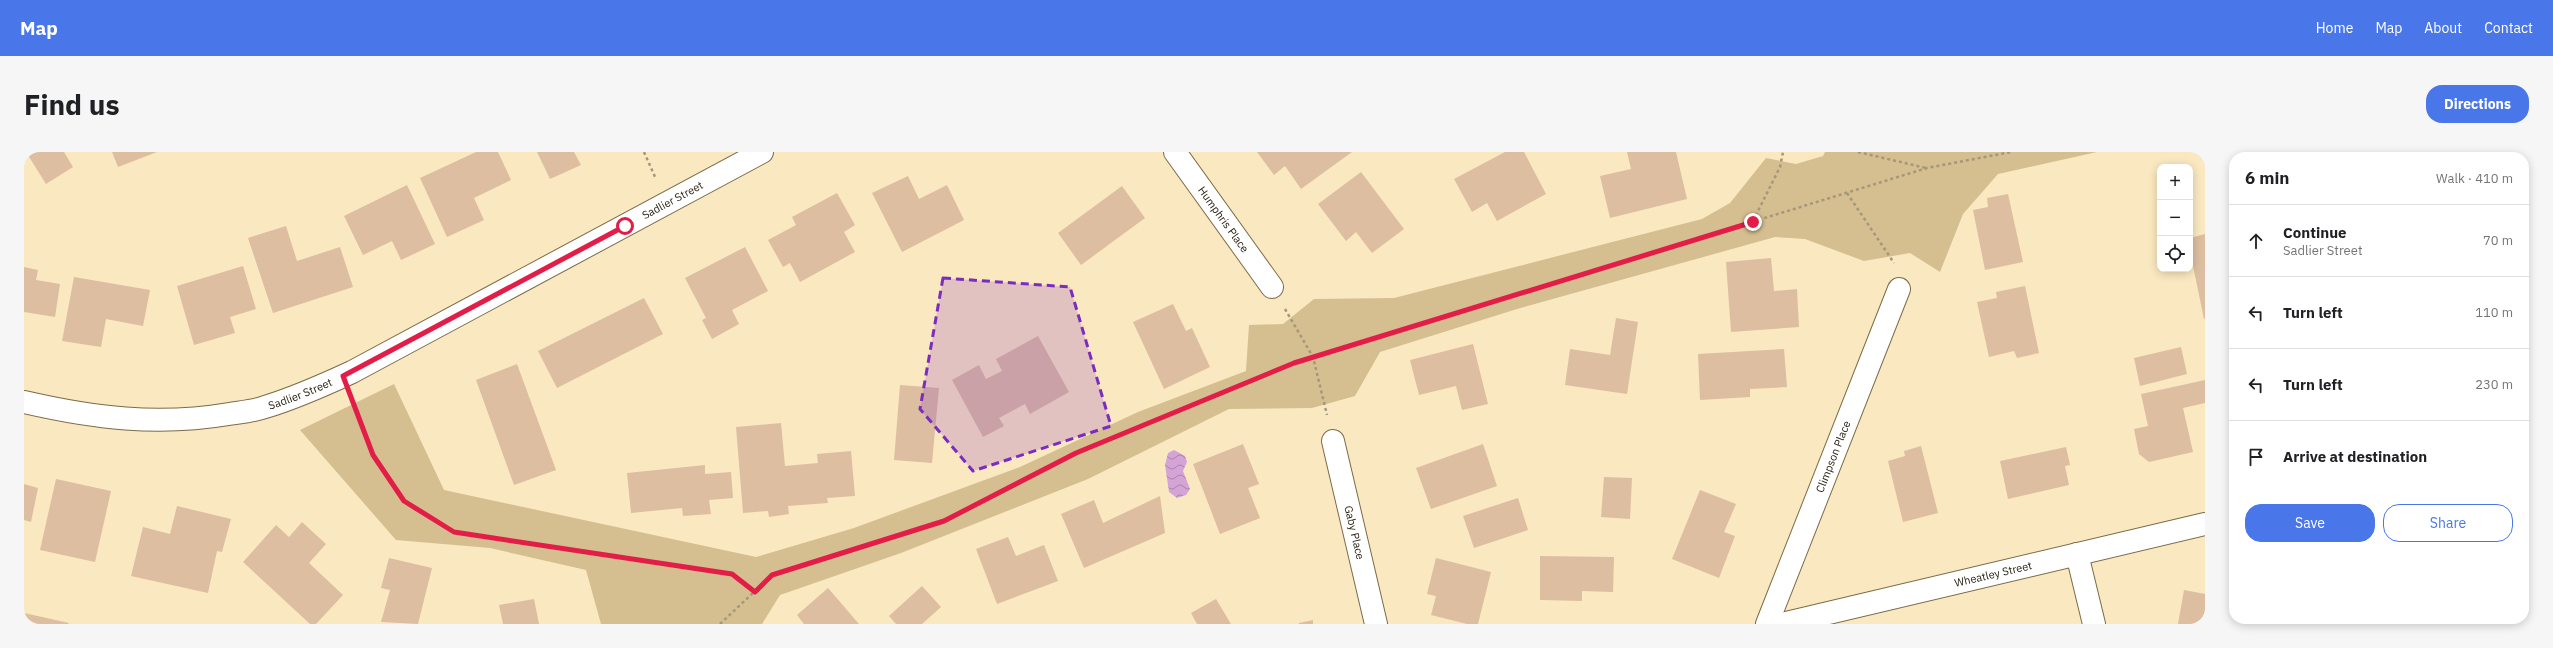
<!DOCTYPE html>
<meta charset="utf-8">
<style>
:root{--surface:#fff;--page:#f6f6f6;--text:#202124;--muted:#757577;--line:#e0e0e0;--accent:#4977ea}
body{margin:0;font-family:"IBM Plex Sans",sans-serif;background:var(--page);color:var(--text)}
.controls{position:absolute;right:12px;top:12px;display:grid;overflow:hidden;border-radius:8px;box-shadow:0 2px 10px #0003}
.controls button{width:36px;height:36px;display:grid;place-items:center;padding:0;border:0;border-bottom:1px solid var(--line);background:var(--surface);color:var(--text);font:20px sans-serif}
.stop{position:absolute;width:12px;height:12px;margin:-9px;border:3px solid #e11d48;border-radius:50%;background:#fff}
.stop.end{background:#e11d48;border-color:#fff;box-shadow:0 1px 4px #0008}
.list{margin:0;padding:0;list-style:none}
h2{display:flex;justify-content:space-between;align-items:center;height:52px;margin:0;padding:0 16px;font-size:17px}
h2 small{font-size:13px;font-weight:400;color:var(--muted)}
.list li{display:grid;grid-template-columns:26px 1fr auto;gap:12px;align-items:center;box-sizing:border-box;height:72px;padding:0 16px;border-top:1px solid var(--line)}
.list b{display:block;font-size:15px;white-space:nowrap}
.list p{margin:0;font-size:13px;white-space:nowrap;color:var(--muted)}
.list em{font-size:13px;font-style:normal;color:var(--muted)}
.actions{display:flex;gap:8px;padding:12px 16px}
.actions a{flex:1;padding:9px 0;border:1px solid var(--accent);border-radius:16px;text-align:center;font-size:14px;color:var(--accent)}
.actions .main{background:var(--accent);color:#fff}
.icon{flex:none;width:22px;height:22px;fill:none;stroke:currentColor;stroke-width:2;stroke-linecap:round;stroke-linejoin:round}
.map{position:relative;flex:none;width:2181px;height:472px;overflow:hidden;border-radius:16px}
header{display:flex;align-items:center;gap:24px;box-sizing:border-box;height:56px;padding:0 20px;background:var(--accent);color:#fff}
header strong{font-size:19px}
nav{display:flex;gap:22px;margin-inline-start:auto;font-size:14px}
.intro{display:flex;align-items:center;justify-content:space-between;box-sizing:border-box;height:96px;padding:0 24px}
h1{margin:0;font-size:28px}
.button{padding:10px 18px;border-radius:16px;background:var(--accent);color:#fff;font-size:14px;font-weight:700}
main{display:flex;gap:24px;padding:0 24px}
aside{flex:1;background:var(--surface);border-radius:16px;box-shadow:0 2px 10px #0003}
.map>svg:first-child{display:block}
.park{fill:#d5be8f}
.water{fill:url(#water-waves)}
.building{fill:#ddbea0}
.lines{fill:none;stroke-linecap:round;stroke-linejoin:round}
.minor-casing{stroke:#7b6b48;stroke-width:24}
.path{stroke:#a4977a;stroke-width:2.5;stroke-dasharray:3 3;stroke-linecap:butt}
.minor{stroke:#fff;stroke-width:22}
.route{stroke:#e11d48;stroke-width:5}
.marked{fill:#7b2cbf;fill-opacity:0.2;stroke:#7b2cbf;stroke-width:3;stroke-dasharray:8 5;stroke-linejoin:round}
.labels{text-anchor:middle;dominant-baseline:central;stroke-width:3;stroke-linejoin:round;paint-order:stroke}
.street-label{font-size:11px;fill:#282113;stroke:#fef6e7}
</style>
<header>
<strong>Map</strong>
<nav><a>Home</a><a>Map</a><a>About</a><a>Contact</a></nav>
</header>
<div class="intro"><h1>Find us</h1><a class="button">Directions</a></div>
<main>
<div class="map">
<svg width="2181" height="472" viewBox="0 0 2181 472">
<defs>
<pattern id="water-waves" width="16" height="10" patternUnits="userSpaceOnUse"><rect width="16" height="10" fill="#d3a4d5"/><path d="M0 5q4-4 8 0t8 0" fill="none" stroke="#ab85ac"/></pattern>
</defs>
<rect width="100%" height="100%" fill="#fae8c1"/>
<path class="park" d="M1801 0H2073L1974 22 1939 62 1916 120 1886 101 1840 109 1781 87 1751 85 1493 157 1356 200 1331 244 1288 256 1205 257 1064 327 877 401 756 443 738 472H577L562 418 466 396 372 388 276 278 370 232 420 338 732 405 830 376 996 315 1114 260 1222 219 1225 173 1259 172 1290 147 1370 146 1678 67 1706 51 1742 6 1772 12 1799 4Z"/>
<path class="water" d="M1150 298 1161 304 1163 310 1159 319 1166 337 1162 343 1153 346 1145 340 1141 313 1144 301Z"/>
<g class="building">
<path d="M2 0H40L49 15 22 32Z"/>
<path d="M88 0H133L94 15Z"/>
<path d="M452 0H474L487 28 450 46 460 68 423 85 396 26Z"/>
<path d="M513 0H550L557 13 526 27Z"/>
<path d="M1233 0H1328L1277 37 1261 14 1250 23Z"/>
<path d="M1481 0H1500L1522 42 1473 69 1463 51 1448 60 1430 27Z"/>
<path d="M1603 0H1652L1663 47 1586 66 1576 24 1607 17Z"/>
<path d="M1337 20 1380 77 1348 101 1332 80 1322 89 1294 52Z"/>
<path d="M884 24 895 47 923 33 940 68 878 100 848 41Z"/>
<path d="M383 33 411 92 377 108 368 89 339 103 320 64Z"/>
<path d="M1098 34 1121 66 1057 113 1034 81Z"/>
<path d="M813 41 831 73 820 80 831 100 776 130 766 111 759 115 744 88 772 73 768 65Z"/>
<path d="M1984 42 1999 110 1961 118 1949 58 1964 55 1963 46Z"/>
<path d="M262 74 273 109 316 95 329 135 249 161 224 86Z"/>
<path d="M2181 82V167H2180L2167 104 2166 86Z"/>
<path d="M721 95 744 139 708 158 715 172 688 187 678 168 682 166 661 126Z"/>
<path d="M1747 106 1750 139 1773 137 1775 175 1707 180 1702 110Z"/>
<path d="M219 114 232 157 206 165 211 181 170 193 153 134Z"/>
<path d="M0 115 14 118 12 128 36 132 31 165 0 160Z"/>
<path d="M50 125 126 138 119 174 82 167 77 195 38 189Z"/>
<path d="M2001 134 2015 201 1993 206 1990 199 1965 205 1953 150 1973 146 1972 140Z"/>
<path d="M620 146 639 182 533 236 514 199Z"/>
<path d="M1149 152 1162 179 1168 176 1186 215 1140 237 1109 170Z"/>
<path d="M1592 166 1614 170 1603 242 1541 233 1546 197 1586 203Z"/>
<path d="M1014 184 1045 240 1006 262 1001 252 975 266 980 274 959 285 928 228 955 213 962 227 978 219 972 207Z"/>
<path d="M1449 192 1464 252 1438 258 1432 234 1395 243 1386 208Z"/>
<path d="M2157 195 2163 222 2116 234 2110 206Z"/>
<path d="M1760 197 1763 235 1726 237V245L1676 248 1674 202Z"/>
<path d="M493 212 532 318 490 333 452 228Z"/>
<path d="M2181 228V251L2159 256 2169 300 2125 310 2115 302 2110 277 2124 274 2117 242Z"/>
<path d="M876 233 915 236 908 311 870 308Z"/>
<path d="M757 271 761 314 794 311 793 302 827 299 831 344 803 346 804 351 764 354 765 362 745 365 744 359 719 361 712 275Z"/>
<path d="M1219 292 1235 332 1224 336 1236 366 1196 382 1169 312Z"/>
<path d="M1459 292 1473 334 1407 357 1392 316Z"/>
<path d="M1897 294 1914 361 1879 370 1864 309 1881 304 1880 299Z"/>
<path d="M2042 295 2046 313 2041 314 2045 333 1984 347 1976 309Z"/>
<path d="M681 313V322L707 320 709 346 685 348 687 362 659 364 658 356 607 361 603 321Z"/>
<path d="M1580 325 1608 326 1606 367 1577 365Z"/>
<path d="M32 327 87 339 71 410 16 398Z"/>
<path d="M0 332 14 336 7 370 0 368Z"/>
<path d="M1676 338 1712 352 1700 380 1711 384 1695 426 1648 407Z"/>
<path d="M1136 344 1141 381 1060 416 1037 362 1070 348 1079 371Z"/>
<path d="M1494 346 1504 378 1450 396 1439 364Z"/>
<path d="M153 354 207 367 198 400 193 399 184 441 107 424 119 375 146 382Z"/>
<path d="M278 370 302 392 285 411 319 443 292 472H286L219 410 252 373 265 385Z"/>
<path d="M984 385 992 404 1020 393 1034 429 973 452 952 397Z"/>
<path d="M1516 404 1590 405 1589 440 1558 439V449L1516 448Z"/>
<path d="M365 406 408 416 394 472 357 470 366 438 357 436Z"/>
<path d="M1412 406 1467 420 1454 472H1443L1407 463 1412 444 1403 442Z"/>
<path d="M898 434 917 455 898 472H872L865 464Z"/>
<path d="M804 436 835 472H780L773 463Z"/>
<path d="M2160 438 2181 442V472H2154Z"/>
<path d="M510 447 515 472H479L475 453Z"/>
<path d="M1192 447 1207 472H1173L1167 461Z"/>
<path d="M0 461 45 471 44 472H0Z"/>
<path d="M1289 468V472H1275V471Z"/>
</g>
<g class="lines">
<defs>
<g id="minor">
<path id="s1" d="M1151 0 1248 135"/>
<path id="s2" d="M0 250C69 266 134 274 205 262 217 260 230 259 241 255 271 246 300 233 328 220L738 0"/>
<path id="s3" d="M1309 289 1352 472"/>
<path d="M2053 402 2070 472"/>
<path id="s4" d="M1743 472 1875 137"/>
<path id="s5" d="M1758 472 2181 372"/>
</g>
</defs>
<use href="#minor" class="minor-casing"/>
<g class="path">
<path d="M620 0 632 27"/>
<path d="M1834 0 1902 16"/>
<path d="M1823 41 1870 111"/>
<path d="M1729 69 1756 15 1759 0"/>
<path d="M1261 157 1289 205 1303 263"/>
<path d="M329 250 349 303 380 349 430 380 708 422 731 440"/>
<path d="M696 472 748 423 920 369 1052 301 1270 211 1903 16 1987 0"/>
</g>
<use href="#minor" class="minor"/>
</g>
<g class="lines">
<path class="route" d="M601 74 319 224 349 303 380 349 430 380 708 422 731 440 748 423 920 369 1052 301 1270 211 1729 70"/>
</g>
<path class="marked" d="M919 126 1046 135 1087 274 949 319 896 257Z"/>
<g class="labels">
<g class="street-label">
<text stroke="none"><textPath href="#s2" startOffset="701">Sadlier Street</textPath></text>
<text stroke="none"><textPath href="#s1" startOffset="83">Humphris Place</textPath></text>
<text stroke="none"><textPath href="#s2" startOffset="281">Sadlier Street</textPath></text>
<text stroke="none"><textPath href="#s4" startOffset="180">Climpson Place</textPath></text>
<text stroke="none"><textPath href="#s3" startOffset="94">Gaby Place</textPath></text>
<text stroke="none"><textPath href="#s5" startOffset="217">Wheatley Street</textPath></text>
</g>
</g>
</svg>
<div class="controls">
<button>+</button>
<button>−</button>
<button><svg class="icon" aria-label="locate" viewBox="0 0 24 24"><circle cx="12" cy="12" r="6"/><path d="M12 2v4M12 18v4M2 12h4M18 12h4"/></svg></button>
</div>
<div class="stop" style="left:601px;top:74px"></div>
<div class="stop end" style="left:1729px;top:70px"></div>
</div>
<aside>
<h2>6 min<small>Walk · 410 m</small></h2>
<ul class="list">
<li><svg class="icon" aria-label="ahead" viewBox="0 0 24 24"><path d="M12 20V5M6 11l6-6 6 6"/></svg><div><b>Continue</b><p>Sadlier Street</p></div><em>70 m</em></li>
<li><svg class="icon" aria-label="left" viewBox="0 0 24 24"><path d="M17 20v-9H6M10 6l-5 5 5 5"/></svg><div><b>Turn left</b></div><em>110 m</em></li>
<li><svg class="icon" aria-label="left" viewBox="0 0 24 24"><path d="M17 20v-9H6M10 6l-5 5 5 5"/></svg><div><b>Turn left</b></div><em>230 m</em></li>
<li><svg class="icon" aria-label="arrive" viewBox="0 0 24 24"><path d="M6 21V4h12l-3 4 3 4H6"/></svg><div><b>Arrive at destination</b></div></li>
</ul>
<div class="actions"><a class="main">Save</a><a>Share</a></div>
</aside>
</main>
